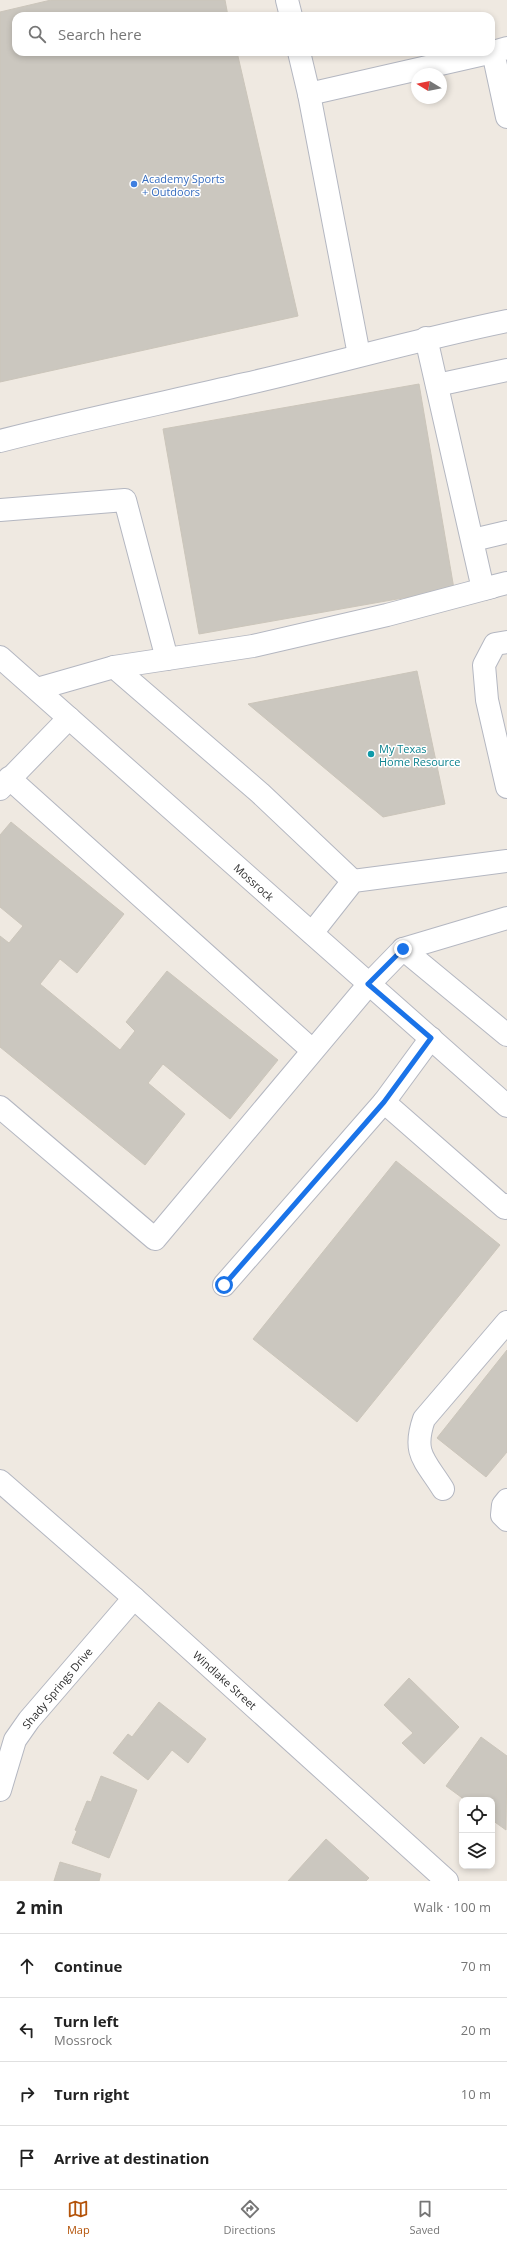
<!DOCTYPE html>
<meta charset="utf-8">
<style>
:root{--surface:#fff;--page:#f2f2f2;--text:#222;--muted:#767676;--line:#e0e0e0;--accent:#b45309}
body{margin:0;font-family:"Open Sans",sans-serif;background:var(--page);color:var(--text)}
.controls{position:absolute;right:12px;bottom:12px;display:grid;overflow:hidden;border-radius:8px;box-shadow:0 2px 6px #0003}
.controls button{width:36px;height:36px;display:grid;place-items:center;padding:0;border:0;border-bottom:1px solid var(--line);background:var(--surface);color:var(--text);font:20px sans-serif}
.compass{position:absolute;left:411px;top:68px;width:36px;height:36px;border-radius:50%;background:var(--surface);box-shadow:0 2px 6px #0003;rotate:280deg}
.stop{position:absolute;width:12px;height:12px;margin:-9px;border:3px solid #1a73e8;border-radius:50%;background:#fff}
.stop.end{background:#1a73e8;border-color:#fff;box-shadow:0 1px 4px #0008}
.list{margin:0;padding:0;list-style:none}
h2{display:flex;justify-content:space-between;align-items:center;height:52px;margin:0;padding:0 16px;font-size:17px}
h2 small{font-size:13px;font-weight:400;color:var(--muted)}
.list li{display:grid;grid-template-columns:26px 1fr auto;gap:12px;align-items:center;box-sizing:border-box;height:64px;padding:0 16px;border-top:1px solid var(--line)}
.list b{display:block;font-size:15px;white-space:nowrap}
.list p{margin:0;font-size:13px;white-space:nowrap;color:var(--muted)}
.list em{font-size:13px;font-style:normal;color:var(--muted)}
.icon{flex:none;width:22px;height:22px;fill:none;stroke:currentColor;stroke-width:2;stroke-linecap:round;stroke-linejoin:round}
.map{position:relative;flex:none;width:507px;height:1881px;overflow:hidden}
.search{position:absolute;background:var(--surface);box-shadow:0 2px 6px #0003;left:12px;right:12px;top:12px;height:44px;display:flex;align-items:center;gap:10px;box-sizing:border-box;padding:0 14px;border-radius:12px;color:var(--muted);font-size:15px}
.sheet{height:308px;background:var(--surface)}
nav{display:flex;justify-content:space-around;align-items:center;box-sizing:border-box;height:56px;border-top:1px solid var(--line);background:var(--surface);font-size:11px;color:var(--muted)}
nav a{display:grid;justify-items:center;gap:2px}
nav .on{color:var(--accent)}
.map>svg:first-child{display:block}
.building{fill:#cbc7bf;stroke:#cbc5ba}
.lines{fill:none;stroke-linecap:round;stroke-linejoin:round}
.minor-casing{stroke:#b4b7c1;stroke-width:24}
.minor{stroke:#fff;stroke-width:22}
.route{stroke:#1a73e8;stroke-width:5}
.shop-dot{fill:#3f7fe0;stroke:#fff;stroke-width:1.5}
.culture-dot{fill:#0f9aa8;stroke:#fff;stroke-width:1.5}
.labels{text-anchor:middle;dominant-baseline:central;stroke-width:3;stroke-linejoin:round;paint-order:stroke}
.shop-label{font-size:11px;fill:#366cbe;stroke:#fff;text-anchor:start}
.culture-label{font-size:11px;fill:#0d838f;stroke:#fff;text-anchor:start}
.street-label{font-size:11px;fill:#2e2e2e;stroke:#fff}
</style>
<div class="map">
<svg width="507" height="1881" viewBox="0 0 507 1881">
<rect width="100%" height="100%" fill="#efe9e1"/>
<g class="building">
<path d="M51 0H225L228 16H16V52H237L298 316 0 382V12Z"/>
<path d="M419 384 454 589 199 634 163 429Z"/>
<path d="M417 671 445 804 383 817 248 704Z"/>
<path d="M11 822 124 914 77 973 60 959 40 984 120 1050 135 1031 126 1022 167 971 278 1060 230 1119 163 1064 148 1083 185 1114 145 1165 0 1047V936L9 943 23 926 0 907V835Z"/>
<path d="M396 1161 500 1245 357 1422 253 1339Z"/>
<path d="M507 1350V1452L486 1477 437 1438Z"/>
<path d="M409 1678 459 1727 424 1764 402 1743 413 1733 384 1705Z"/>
<path d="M159 1702 206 1739 188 1763 172 1750 148 1780 113 1753 128 1734 132 1737Z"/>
<path d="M481 1737 507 1756 506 1830 492 1820V1800H465L446 1786Z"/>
<path d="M101 1776 137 1790 109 1858 72 1843 77 1831 75 1830 87 1801 91 1802Z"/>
<path d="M326 1839 369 1878 366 1881H288Z"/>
<path d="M60 1862 101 1874 99 1881H54Z"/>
</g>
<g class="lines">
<defs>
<g id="minor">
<path d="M287 0 291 16"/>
<path d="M507 48 493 52 507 117"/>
<path d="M299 52 309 94 493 52"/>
<path d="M309 94 359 355"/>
<path d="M426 338 483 589 507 583"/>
<path d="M437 385 507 370"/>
<path d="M0 441C81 420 163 403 245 384 333 364 419 339 507 321"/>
<path d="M0 510 125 500 167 659"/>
<path d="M473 540 507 532"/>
<path d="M507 642 495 644 484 665 487 700 507 787"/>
<path d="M0 657 507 1106"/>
<path d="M114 667 260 793 353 881"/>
<path d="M37 689 114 667 253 646 387 615 492 587"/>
<path d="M9 778 312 1050"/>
<path d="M0 789 69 718"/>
<path d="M312 933 353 881 507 861"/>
<path d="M403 949 507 1035"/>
<path d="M384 1102 431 1038"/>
<path d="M0 1107 155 1239 369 984 403 949 507 918"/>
<path d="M224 1285 384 1102 505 1208 507 1205"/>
<path d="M0 1481 134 1598 447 1881"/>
<path d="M443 1489C425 1460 412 1454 424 1419L507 1322"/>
<path d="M507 1500 503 1505 502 1515 507 1520"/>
<path d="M0 1790 15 1740 29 1720 134 1598"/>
</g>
</defs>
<use href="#minor" class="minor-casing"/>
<use href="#minor" class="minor"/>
</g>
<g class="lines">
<path class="route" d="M224 1285 384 1102 431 1038 368 984 403 949"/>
</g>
<circle class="shop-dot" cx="134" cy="184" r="4"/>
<circle class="culture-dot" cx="371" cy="754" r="4"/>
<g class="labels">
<g class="shop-label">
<text x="142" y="178">Academy Sports<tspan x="142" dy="13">+ Outdoors</tspan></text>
</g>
<g class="culture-label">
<text x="379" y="748">My Texas<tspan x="379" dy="13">Home Resource</tspan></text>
</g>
<g class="street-label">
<text transform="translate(254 882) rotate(42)">Mossrock</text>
<text transform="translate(225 1680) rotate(42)">Windlake Street</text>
<text transform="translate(57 1688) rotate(-50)">Shady Springs Drive</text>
</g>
</g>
</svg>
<div class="controls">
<button><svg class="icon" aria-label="locate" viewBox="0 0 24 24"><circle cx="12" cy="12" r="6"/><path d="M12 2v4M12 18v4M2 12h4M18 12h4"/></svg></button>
<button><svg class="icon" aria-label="layers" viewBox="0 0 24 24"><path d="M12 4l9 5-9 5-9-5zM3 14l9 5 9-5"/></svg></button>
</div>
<svg class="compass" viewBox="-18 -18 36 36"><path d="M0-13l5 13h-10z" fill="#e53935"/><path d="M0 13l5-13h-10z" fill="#767676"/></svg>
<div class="stop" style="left:224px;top:1285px"></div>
<div class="stop end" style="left:403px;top:949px"></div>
<div class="search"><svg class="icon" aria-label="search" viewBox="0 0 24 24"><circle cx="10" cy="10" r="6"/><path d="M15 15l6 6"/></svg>Search here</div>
</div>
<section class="sheet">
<h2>2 min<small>Walk · 100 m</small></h2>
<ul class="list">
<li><svg class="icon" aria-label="ahead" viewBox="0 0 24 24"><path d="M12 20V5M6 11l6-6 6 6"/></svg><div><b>Continue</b></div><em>70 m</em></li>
<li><svg class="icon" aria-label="left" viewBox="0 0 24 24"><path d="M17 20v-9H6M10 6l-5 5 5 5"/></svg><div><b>Turn left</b><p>Mossrock</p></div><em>20 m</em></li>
<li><svg class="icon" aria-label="right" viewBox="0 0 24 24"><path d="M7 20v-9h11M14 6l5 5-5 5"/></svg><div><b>Turn right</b></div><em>10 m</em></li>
<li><svg class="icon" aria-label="arrive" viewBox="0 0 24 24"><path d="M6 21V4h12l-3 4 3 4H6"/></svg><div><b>Arrive at destination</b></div></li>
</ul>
</section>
<nav>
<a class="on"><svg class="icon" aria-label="map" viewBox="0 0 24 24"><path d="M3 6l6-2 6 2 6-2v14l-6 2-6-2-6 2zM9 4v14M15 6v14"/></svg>Map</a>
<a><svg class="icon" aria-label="directions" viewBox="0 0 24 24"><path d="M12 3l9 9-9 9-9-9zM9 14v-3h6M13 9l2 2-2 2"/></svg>Directions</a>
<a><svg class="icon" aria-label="saved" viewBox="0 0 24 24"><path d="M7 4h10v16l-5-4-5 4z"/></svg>Saved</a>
</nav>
